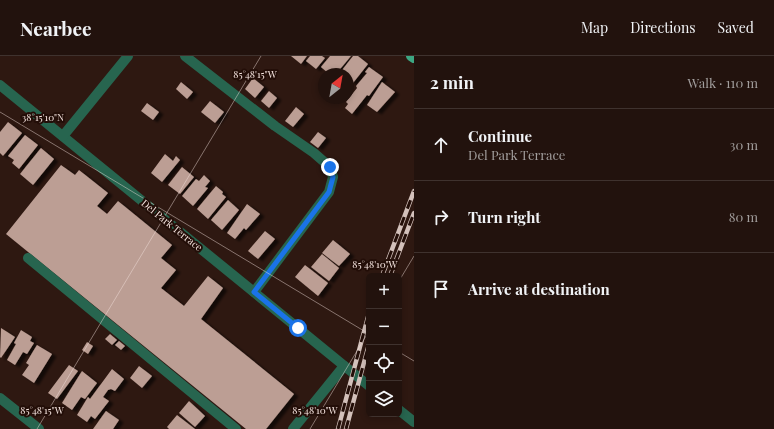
<!DOCTYPE html>
<meta charset="utf-8">
<style>
:root{--surface:#22120d;--page:#2e201b;--text:#f1f3f6;--muted:#a29e9d;--line:#3f322e}
body{margin:0;font-family:"Playfair Display",serif;background:var(--page);color:var(--text)}
.controls{position:absolute;right:12px;bottom:12px;display:grid;overflow:hidden;border-radius:6px;box-shadow:0 2px 6px #0003}
.controls button{width:36px;height:36px;display:grid;place-items:center;padding:0;border:0;border-bottom:1px solid var(--line);background:var(--surface);color:var(--text);font:20px sans-serif}
.compass{position:absolute;left:318px;top:12px;width:36px;height:36px;border-radius:50%;background:var(--surface);box-shadow:0 2px 6px #0003;rotate:31deg}
.stop{position:absolute;width:12px;height:12px;margin:-9px;border:3px solid #1a73e8;border-radius:50%;background:#fff}
.stop.end{background:#1a73e8;border-color:#fff;box-shadow:0 1px 4px #0008}
.list{margin:0;padding:0;list-style:none}
h2{display:flex;justify-content:space-between;align-items:center;height:52px;margin:0;padding:0 16px;font-size:17px}
h2 small{font-size:13px;font-weight:400;color:var(--muted)}
.list li{display:grid;grid-template-columns:26px 1fr auto;gap:12px;align-items:center;box-sizing:border-box;height:72px;padding:0 16px;border-top:1px solid var(--line)}
.list b{display:block;font-size:15px;white-space:nowrap}
.list p{margin:0;font-size:13px;white-space:nowrap;color:var(--muted)}
.list em{font-size:13px;font-style:normal;color:var(--muted)}
.icon{flex:none;width:22px;height:22px;fill:none;stroke:currentColor;stroke-width:2;stroke-linecap:round;stroke-linejoin:round}
.map{position:relative;flex:none;width:414px;height:373px;overflow:hidden}
header{display:flex;align-items:center;gap:24px;box-sizing:border-box;height:56px;padding:0 20px;background:var(--surface);border-bottom:1px solid var(--line)}
header strong{font-size:19px}
nav{display:flex;gap:22px;margin-inline-start:auto;font-size:14px}
main{display:flex}
aside{flex:1;background:var(--surface)}
.map>svg:first-child{display:block}
.building{fill:#bc9e94;filter:url(#shadow)}
.lines{fill:none;stroke-linecap:round;stroke-linejoin:round}
.minor{stroke:#27654f;stroke-width:10}
.major{stroke:#3da783;stroke-width:10}
.rail-casing{stroke:#d3c1bb;stroke-width:4.5}
.rail{stroke:#230e08;stroke-width:3;stroke-dasharray:9;stroke-linecap:butt}
.route{stroke:#1a73e8;stroke-width:5}
.ticks{fill:none;stroke:#f6e5e0;stroke-width:1;stroke-opacity:0.45}
.labels{text-anchor:middle;dominant-baseline:central;stroke-width:4;stroke-linejoin:round;paint-order:stroke}
.street-label{font-size:10px;fill:#f6e5e0;stroke:#230e08}
.ticks-label{font-size:10px;text-anchor:middle;fill:#f6e5e0;stroke:#230e08;stroke-width:4;stroke-linejoin:round;paint-order:stroke}
</style>
<header>
<strong>Nearbee</strong>
<nav><a>Map</a><a>Directions</a><a>Saved</a></nav>
</header>
<main>
<div class="map">
<svg width="414" height="373" viewBox="0 0 414 373">
<defs>
<filter id="shadow"><feDropShadow dx="4.5" dy="2.5" stdDeviation="1" flood-color="#0009"/></filter>
</defs>
<rect width="100%" height="100%" fill="#2e1811"/>
<g class="building">
<path d="M291 0H307L301 8Z"/>
<path d="M310 0H322L325 2 316 13 306 5Z"/>
<path d="M330 0H351L336 18H329L321 11Z"/>
<path d="M353 0H358L368 8 353 27 348 23V18H339Z"/>
<path d="M369 11 383 21 369 40 367 39 352 58 345 52 348 48 346 46 357 32 356 30 367 17 365 16Z"/>
<path d="M253 22 264 31 255 42 245 33Z"/>
<path d="M181 26 193 36 187 43 176 33Z"/>
<path d="M382 26 395 36 377 56 367 49Z"/>
<path d="M269 35 277 42 269 52 261 45Z"/>
<path d="M210 45 224 56 215 67 201 56Z"/>
<path d="M147 47 159 56 153 64 141 55Z"/>
<path d="M296 51 304 58 293 71 285 65Z"/>
<path d="M8 66 22 77 3 100 0 97V76Z"/>
<path d="M318 76 326 82 318 92 310 86Z"/>
<path d="M25 79 38 89 19 113 12 107 14 104 8 100Z"/>
<path d="M41 92 54 103 33 129 20 118Z"/>
<path d="M165 98 173 105 176 100 180 104 162 126 151 117Z"/>
<path d="M61 109 75 119 79 114 108 137 97 150 107 158 118 145 172 189 161 202 176 214 161 232 184 250 208 220 223 232 201 263 294 338 266 373H246L6 178Z"/>
<path d="M182 111 194 121 180 138 168 129Z"/>
<path d="M204 119 210 125 205 131 208 132 193 150 182 140 196 123 199 125Z"/>
<path d="M216 130 223 136 222 138 226 141 208 163 197 153Z"/>
<path d="M228 144 239 154 222 174 211 164Z"/>
<path d="M247 148 260 158 246 174 244 172 235 183 227 177Z"/>
<path d="M265 175 275 183 258 203 248 195Z"/>
<path d="M333 184 350 198 339 210 322 197Z"/>
<path d="M322 198 339 212 329 225 311 211Z"/>
<path d="M305 209 328 227 318 240 295 221Z"/>
<path d="M1 272 15 281 1 302 0 301Z"/>
<path d="M21 274 32 281 30 285 34 287 27 298 23 296 15 309 7 304 16 288 14 287Z"/>
<path d="M110 278 117 284 112 289 105 283Z"/>
<path d="M119 285 125 290 121 294 115 289Z"/>
<path d="M87 286 93 290 88 298 82 294Z"/>
<path d="M37 289 52 298 34 327 22 319 29 309 26 307Z"/>
<path d="M69 309 78 315 57 343 48 337Z"/>
<path d="M139 310 152 320 142 332 130 322Z"/>
<path d="M112 313 124 323 115 335 111 333 108 334 103 341 109 345 95 363 91 360 87 366 77 359 88 341 90 343Z"/>
<path d="M82 315 97 327 85 343 81 341 72 354 62 347Z"/>
<path d="M189 345 205 360 195 371 179 357Z"/>
<path d="M106 355 119 364 113 373H93Z"/>
<path d="M177 359 195 373H169L167 371Z"/>
</g>
<g class="lines">
<g class="minor">
<path d="M185 0 275 70 314 97 330 111 333 121 329 136 254 236"/>
<path d="M0 29 369 330"/>
<path d="M63 80 128 0"/>
<path d="M28 202 236 373"/>
<path d="M0 342 39 373"/>
<path d="M399 354 414 366"/>
<path d="M293 373 344 310"/>
</g>
<path class="major" d="M411 0 414 2"/>
<defs>
<g id="rail">
<path d="M382 220 414 135"/>
<path d="M390 220 414 157"/>
<path d="M338 373 369 257"/>
<path d="M346 373 369 288"/>
</g>
</defs>
<use href="#rail" class="rail-casing"/>
<use href="#rail" class="rail"/>
</g>
<g class="lines">
<path class="route" d="M298 272 254 236 329 136 333 121 330 111"/>
</g>
<path class="ticks" d="M0 56 369 278M399 225 414 200M399 296 414 305M37 373 261 0M310 373 369 275"/>
<g class="labels">
<g class="street-label">
<text transform="translate(172 169) rotate(39)">Del Park Terrace</text>
</g>
</g>
<g class="ticks-label">
<text x="255" y="22">85°48'15"W</text>
<text x="43" y="65">38°15'10"N</text>
<text x="375" y="212">85°48'10"W</text>
<text x="42" y="358">85°48'15"W</text>
<text x="315" y="358">85°48'10"W</text>
</g>
</svg>
<div class="controls">
<button>+</button>
<button>−</button>
<button><svg class="icon" aria-label="locate" viewBox="0 0 24 24"><circle cx="12" cy="12" r="6"/><path d="M12 2v4M12 18v4M2 12h4M18 12h4"/></svg></button>
<button><svg class="icon" aria-label="layers" viewBox="0 0 24 24"><path d="M12 4l9 5-9 5-9-5zM3 14l9 5 9-5"/></svg></button>
</div>
<svg class="compass" viewBox="-18 -18 36 36"><path d="M0-13l5 13h-10z" fill="#e53935"/><path d="M0 13l5-13h-10z" fill="#a29e9d"/></svg>
<div class="stop" style="left:298px;top:272px"></div>
<div class="stop end" style="left:330px;top:111px"></div>
</div>
<aside>
<h2>2 min<small>Walk · 110 m</small></h2>
<ul class="list">
<li><svg class="icon" aria-label="ahead" viewBox="0 0 24 24"><path d="M12 20V5M6 11l6-6 6 6"/></svg><div><b>Continue</b><p>Del Park Terrace</p></div><em>30 m</em></li>
<li><svg class="icon" aria-label="right" viewBox="0 0 24 24"><path d="M7 20v-9h11M14 6l5 5-5 5"/></svg><div><b>Turn right</b></div><em>80 m</em></li>
<li><svg class="icon" aria-label="arrive" viewBox="0 0 24 24"><path d="M6 21V4h12l-3 4 3 4H6"/></svg><div><b>Arrive at destination</b></div></li>
</ul>
</aside>
</main>
